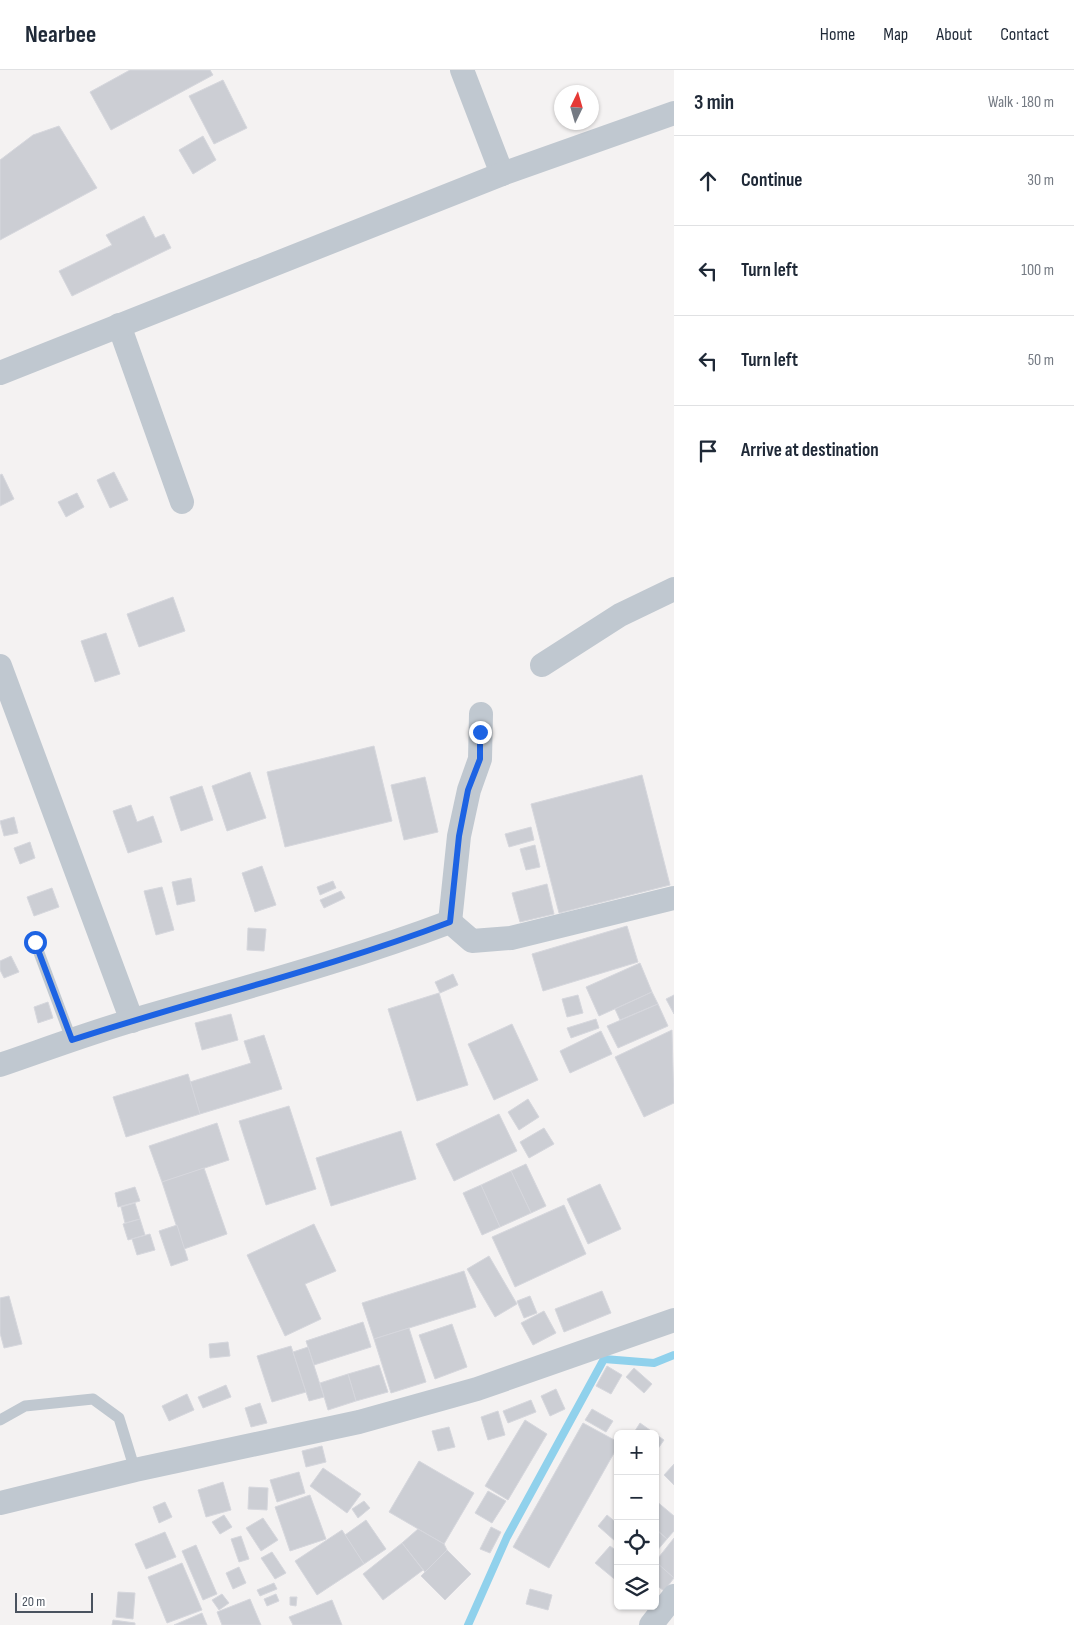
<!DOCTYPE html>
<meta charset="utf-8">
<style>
:root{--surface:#fff;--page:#f6f6f7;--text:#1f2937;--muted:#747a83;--line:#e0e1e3}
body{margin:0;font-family:"Sofia Sans Condensed",sans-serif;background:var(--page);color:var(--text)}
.controls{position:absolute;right:15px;bottom:15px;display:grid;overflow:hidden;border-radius:8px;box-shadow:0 1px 4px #0004}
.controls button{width:45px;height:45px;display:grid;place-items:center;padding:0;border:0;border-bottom:1px solid var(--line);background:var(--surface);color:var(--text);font:25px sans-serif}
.compass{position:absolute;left:554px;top:15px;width:45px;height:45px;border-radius:50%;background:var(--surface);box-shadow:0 1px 4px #0004;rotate:5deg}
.scale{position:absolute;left:15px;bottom:12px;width:78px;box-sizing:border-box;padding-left:5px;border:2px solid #4a535f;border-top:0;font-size:14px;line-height:18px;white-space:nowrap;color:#4a535f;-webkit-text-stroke:4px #fff;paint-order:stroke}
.stop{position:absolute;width:15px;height:15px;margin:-11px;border:4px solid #1d63e3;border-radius:50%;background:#fff}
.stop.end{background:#1d63e3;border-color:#fff;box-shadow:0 1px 5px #0008}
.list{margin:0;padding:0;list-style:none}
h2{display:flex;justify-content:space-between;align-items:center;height:65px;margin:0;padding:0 20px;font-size:21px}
h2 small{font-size:16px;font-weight:400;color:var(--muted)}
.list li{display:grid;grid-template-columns:32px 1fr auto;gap:15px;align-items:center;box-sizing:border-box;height:90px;padding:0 20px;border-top:1px solid var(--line)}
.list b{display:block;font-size:19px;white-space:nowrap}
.list em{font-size:16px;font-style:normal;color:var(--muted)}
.icon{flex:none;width:28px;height:28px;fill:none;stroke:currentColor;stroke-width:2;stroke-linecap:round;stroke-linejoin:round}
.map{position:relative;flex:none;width:674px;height:1555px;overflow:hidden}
header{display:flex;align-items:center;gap:30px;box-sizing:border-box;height:70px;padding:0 25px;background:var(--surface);border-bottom:1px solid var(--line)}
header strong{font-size:24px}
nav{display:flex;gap:28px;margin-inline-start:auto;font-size:18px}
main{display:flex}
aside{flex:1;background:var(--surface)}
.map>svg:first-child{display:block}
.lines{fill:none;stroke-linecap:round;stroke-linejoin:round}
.stream{stroke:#90d1ec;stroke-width:8}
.building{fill:#ccced4;stroke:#d6d7dd}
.lane{stroke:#c0c8d0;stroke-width:11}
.street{stroke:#c0c8d0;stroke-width:24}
.route{stroke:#1d63e3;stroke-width:6}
</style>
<header>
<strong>Nearbee</strong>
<nav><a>Home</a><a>Map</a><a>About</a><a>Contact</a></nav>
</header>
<main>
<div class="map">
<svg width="674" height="1555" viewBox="0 0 674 1555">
<rect width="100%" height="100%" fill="#f4f2f2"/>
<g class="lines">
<path class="stream" d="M468 1555 507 1467 604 1289 654 1293 674 1285"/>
</g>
<g class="building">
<path d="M130 0H210L213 5 111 60 90 22Z"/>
<path d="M223 10 247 58 214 74 189 26Z"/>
<path d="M59 56 97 118 0 170V90L33 65Z"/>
<path d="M203 66 216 90 193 104 179 80Z"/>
<path d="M144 146 155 168 164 164 171 178 72 226 59 201 112 175 106 165Z"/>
<path d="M114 402 128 430 110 438 97 410Z"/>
<path d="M2 404 14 429 0 436V405Z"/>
<path d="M77 423 84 437 66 447 58 432Z"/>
<path d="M173 527 185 561 139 577 127 544Z"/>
<path d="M106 563 120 604 95 612 81 571Z"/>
<path d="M374 676 392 751 285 777 267 702Z"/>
<path d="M250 702 266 748 227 761 212 716Z"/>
<path d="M642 705 670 815 559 843 531 734Z"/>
<path d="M425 707 438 762 404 770 391 715Z"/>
<path d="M202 716 213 750 181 761 170 727Z"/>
<path d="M131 735 137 752 153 746 162 772 128 783 113 741Z"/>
<path d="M14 747 18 763 4 766 0 751Z"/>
<path d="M531 757 534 770 509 777 505 764Z"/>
<path d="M30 772 35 788 20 794 14 778Z"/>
<path d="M535 775 540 797 526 800 520 779Z"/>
<path d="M262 796 276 835 255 842 242 803Z"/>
<path d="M191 808 195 831 177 835 172 812Z"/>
<path d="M333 811 336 818 320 825 317 817Z"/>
<path d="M547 814 554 844 520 852 512 823Z"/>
<path d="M162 817 174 860 156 865 144 821Z"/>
<path d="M52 818 59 837 34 846 27 827Z"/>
<path d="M341 821 345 828 324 838 320 830Z"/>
<path d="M627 856 638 892 543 921 532 884Z"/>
<path d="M248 858 266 859 264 881 247 880Z"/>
<path d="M11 886 19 902 4 908 0 900V891Z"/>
<path d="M640 893 652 922 599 946 586 917Z"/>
<path d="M453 904 458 915 440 923 435 912Z"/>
<path d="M652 922 658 934 620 950 615 939Z"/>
<path d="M439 923 468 1015 417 1031 388 939Z"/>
<path d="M578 925 583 943 567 947 562 929Z"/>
<path d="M674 925V944L666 929Z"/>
<path d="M48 932 53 948 38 953 34 937Z"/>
<path d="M658 934 668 956 618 978 607 956Z"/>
<path d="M231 944 238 970 202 980 195 953Z"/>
<path d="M596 949 599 958 571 968 567 958Z"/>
<path d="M512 954 538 1010 494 1030 468 974Z"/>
<path d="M672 960 674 1033 644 1047 615 987Z"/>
<path d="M601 961 612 984 570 1003 560 981Z"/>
<path d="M264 965 282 1019 200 1044 190 1012 251 993 244 971Z"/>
<path d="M188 1004 200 1044 126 1067 113 1027Z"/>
<path d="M528 1029 539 1047 519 1060 508 1042Z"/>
<path d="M289 1036 316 1119 266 1135 239 1051Z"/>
<path d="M499 1044 517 1081 454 1111 436 1074Z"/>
<path d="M217 1053 229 1090 162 1112 149 1076Z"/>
<path d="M544 1058 554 1074 529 1088 520 1072Z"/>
<path d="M401 1061 416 1109 331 1136 316 1088Z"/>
<path d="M526 1094 546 1136 531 1143 511 1101Z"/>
<path d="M204 1098 227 1164 184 1179 162 1112Z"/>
<path d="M511 1101 531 1143 500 1157 481 1115Z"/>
<path d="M600 1114 621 1159 588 1174 567 1129Z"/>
<path d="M481 1115 500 1157 482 1165 463 1123Z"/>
<path d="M135 1117 140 1131 118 1137 115 1123Z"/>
<path d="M135 1133 140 1149 125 1153 121 1137Z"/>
<path d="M564 1135 586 1184 515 1217 492 1167Z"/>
<path d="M140 1149 145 1165 128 1170 123 1154Z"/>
<path d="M314 1154 336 1201 305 1214 321 1249 285 1266 247 1185Z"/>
<path d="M177 1155 188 1190 171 1196 159 1161Z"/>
<path d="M150 1164 155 1180 137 1185 132 1169Z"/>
<path d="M489 1186 517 1234 495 1247 467 1199Z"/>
<path d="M464 1201 476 1237 374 1269 362 1233Z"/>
<path d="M602 1221 611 1243 564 1262 555 1239Z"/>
<path d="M9 1226 22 1274 4 1278 0 1263V1228Z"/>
<path d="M530 1226 537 1243 524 1248 517 1231Z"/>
<path d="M544 1241 556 1263 533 1275 521 1253Z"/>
<path d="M363 1252 371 1277 314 1295 306 1271Z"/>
<path d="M452 1254 467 1297 435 1309 419 1265Z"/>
<path d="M409 1258 426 1312 391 1323 374 1269Z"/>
<path d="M228 1272 230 1286 210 1288 209 1274Z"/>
<path d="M291 1276 306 1322 272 1332 257 1286Z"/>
<path d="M308 1277 324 1327 309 1331 293 1282Z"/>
<path d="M379 1295 388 1322 356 1331 348 1304Z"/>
<path d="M607 1296 622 1305 611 1324 596 1316Z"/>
<path d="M634 1298 652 1314 644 1323 626 1307Z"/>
<path d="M348 1304 356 1331 328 1340 320 1313Z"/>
<path d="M226 1315 231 1327 203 1338 198 1327Z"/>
<path d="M556 1319 565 1339 550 1346 541 1326Z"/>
<path d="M187 1324 194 1340 169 1351 162 1336Z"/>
<path d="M531 1330 536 1342 508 1353 503 1341Z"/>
<path d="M260 1333 267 1353 251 1357 245 1338Z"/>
<path d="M592 1339 613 1351 606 1362 585 1350Z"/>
<path d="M498 1341 505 1365 488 1370 481 1347Z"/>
<path d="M525 1350 547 1364 508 1430 485 1416Z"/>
<path d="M583 1353 618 1372V1376L549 1498 513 1477Z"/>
<path d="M640 1353 664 1370 655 1383V1364H633Z"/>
<path d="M449 1357 455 1377 438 1381 432 1361Z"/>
<path d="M322 1376 326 1392 306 1397 302 1381Z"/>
<path d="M419 1391 474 1423 444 1474 389 1442Z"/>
<path d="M674 1394V1415L664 1405Z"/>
<path d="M323 1398 361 1424 347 1443 310 1416Z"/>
<path d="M299 1402 305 1423 277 1432 270 1410Z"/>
<path d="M223 1412 231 1440 206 1447 198 1420Z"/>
<path d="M249 1417 268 1418 267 1440 248 1439Z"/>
<path d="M488 1421 506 1431 492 1453 475 1443Z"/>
<path d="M310 1425 326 1469 290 1481 275 1437Z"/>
<path d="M655 1430 674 1446V1461L667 1469 655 1458Z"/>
<path d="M364 1431 370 1438 358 1448 352 1439Z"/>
<path d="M165 1432 172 1447 159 1453 153 1437Z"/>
<path d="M224 1445 232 1457 220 1464 212 1452Z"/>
<path d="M607 1445 618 1454V1469L615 1471 598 1456Z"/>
<path d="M263 1448 278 1470 261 1481 246 1458Z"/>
<path d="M366 1450 386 1479 364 1494 345 1465Z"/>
<path d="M491 1457 501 1462 490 1483 480 1479Z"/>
<path d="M418 1459 444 1474 447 1480 425 1502 402 1473Z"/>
<path d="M655 1459 667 1469 655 1483Z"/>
<path d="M342 1460 364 1494 317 1525 295 1491Z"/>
<path d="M165 1462 176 1487 146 1499 135 1474Z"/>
<path d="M241 1466 249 1489 239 1492 231 1469Z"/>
<path d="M674 1468V1508L655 1492Z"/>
<path d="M402 1473 423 1500 383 1530 363 1504Z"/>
<path d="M196 1475 217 1524 203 1530 182 1481Z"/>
<path d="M610 1476 618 1482V1512L595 1493Z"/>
<path d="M447 1480 471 1504 445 1530 421 1506Z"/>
<path d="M272 1482 286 1503 275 1509 261 1488Z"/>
<path d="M656 1492 674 1508 664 1521 655 1514Z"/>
<path d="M182 1493 202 1540 167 1553 148 1507Z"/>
<path d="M239 1497 246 1513 233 1519 226 1503Z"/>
<path d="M274 1513 277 1519 260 1526 257 1520Z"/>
<path d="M530 1519 552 1525 548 1540 526 1534Z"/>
<path d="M118 1522 135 1523 133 1549 116 1547Z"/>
<path d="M222 1524 229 1533 219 1540 212 1530Z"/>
<path d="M276 1524 279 1531 267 1536 264 1529Z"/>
<path d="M290 1527H297L296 1536 290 1535Z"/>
<path d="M250 1529 261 1555H222L217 1542Z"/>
<path d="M332 1530 342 1555H293L289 1547Z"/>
<path d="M202 1543 207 1555H174Z"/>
<path d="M113 1550 135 1553V1555H112Z"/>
</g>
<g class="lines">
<g class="lane">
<path d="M35 872 72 971"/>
<path d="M0 1350 25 1336 93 1329 119 1348 135 1400"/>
</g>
<g class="street">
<path d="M462 0 502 104"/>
<path d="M119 255 182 432"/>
<path d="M0 303 502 104 674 43"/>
<path d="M542 595 620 545 674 519"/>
<path d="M0 596 132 951"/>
<path d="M450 852 459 766 469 720 480 689 481 644"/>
<path d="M0 995C44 980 89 963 134 950 240 919 346 891 450 852L472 871 511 868 674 828"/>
<path d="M0 1433 135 1400 359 1352 477 1319 674 1250"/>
<path d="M651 1555 674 1526"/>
</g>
</g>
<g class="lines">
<path class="route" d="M35 872 72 970C198 929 326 899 450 852L459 766 468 720 480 689V662"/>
</g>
</svg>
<div class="controls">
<button>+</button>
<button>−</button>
<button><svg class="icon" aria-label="locate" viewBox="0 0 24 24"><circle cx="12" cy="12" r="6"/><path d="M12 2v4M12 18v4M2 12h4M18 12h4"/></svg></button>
<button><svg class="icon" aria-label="layers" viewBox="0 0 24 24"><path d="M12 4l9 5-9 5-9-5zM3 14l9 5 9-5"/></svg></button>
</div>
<svg class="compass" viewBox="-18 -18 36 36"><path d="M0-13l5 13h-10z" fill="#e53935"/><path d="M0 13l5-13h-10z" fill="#747a83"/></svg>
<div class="scale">20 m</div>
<div class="stop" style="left:35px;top:872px"></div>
<div class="stop end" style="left:480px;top:662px"></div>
</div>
<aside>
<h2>3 min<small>Walk · 180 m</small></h2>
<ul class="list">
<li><svg class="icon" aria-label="ahead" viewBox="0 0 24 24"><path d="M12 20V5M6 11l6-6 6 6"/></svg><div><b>Continue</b></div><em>30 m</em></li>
<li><svg class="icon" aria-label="left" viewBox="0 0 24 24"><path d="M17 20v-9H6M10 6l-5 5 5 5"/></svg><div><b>Turn left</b></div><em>100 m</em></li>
<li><svg class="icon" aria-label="left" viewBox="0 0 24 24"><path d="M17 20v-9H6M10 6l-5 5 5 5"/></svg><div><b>Turn left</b></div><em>50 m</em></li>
<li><svg class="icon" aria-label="arrive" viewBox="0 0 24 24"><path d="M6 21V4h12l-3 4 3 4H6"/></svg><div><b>Arrive at destination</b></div></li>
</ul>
</aside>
</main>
